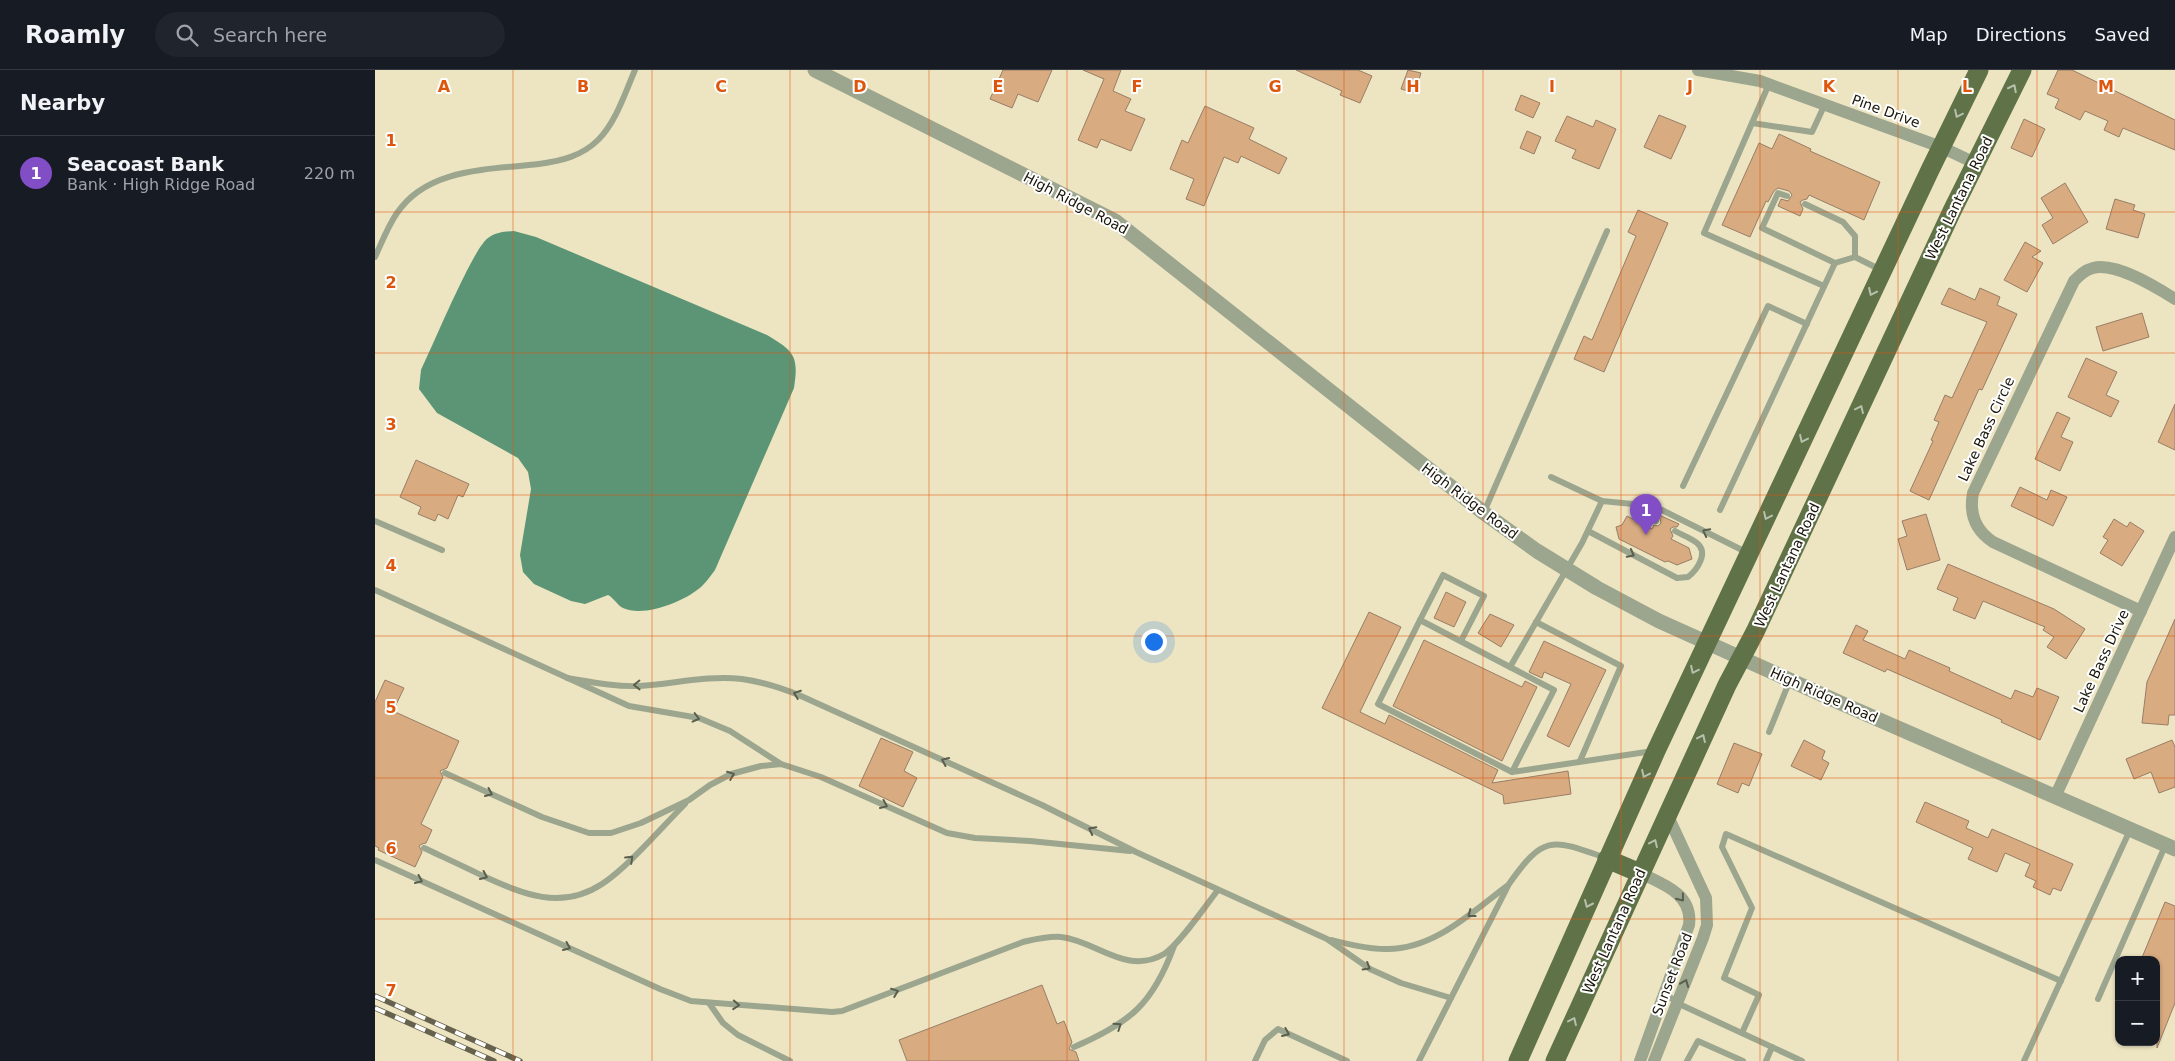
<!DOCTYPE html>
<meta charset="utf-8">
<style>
:root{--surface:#171b24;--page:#20242c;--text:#f1f3f6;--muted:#9ea1a6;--line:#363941;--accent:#814ec6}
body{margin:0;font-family:"DejaVu Sans",sans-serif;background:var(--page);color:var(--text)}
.controls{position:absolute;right:15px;bottom:15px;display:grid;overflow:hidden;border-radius:10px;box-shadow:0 1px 4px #0004}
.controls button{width:45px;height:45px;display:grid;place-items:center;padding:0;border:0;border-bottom:1px solid var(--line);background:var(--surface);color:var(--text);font:25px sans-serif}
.you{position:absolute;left:778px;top:571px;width:18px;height:18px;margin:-12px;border:4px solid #fff;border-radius:50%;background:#1a73e8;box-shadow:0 0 0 8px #1a73e833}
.badge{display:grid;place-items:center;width:32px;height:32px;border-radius:50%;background:var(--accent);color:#fff;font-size:16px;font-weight:700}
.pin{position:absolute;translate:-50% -41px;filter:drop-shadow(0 1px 2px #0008)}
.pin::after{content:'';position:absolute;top:26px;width:18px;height:15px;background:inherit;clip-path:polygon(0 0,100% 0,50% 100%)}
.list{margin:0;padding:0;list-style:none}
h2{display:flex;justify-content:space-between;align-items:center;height:65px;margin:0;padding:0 20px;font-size:21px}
h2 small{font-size:16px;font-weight:400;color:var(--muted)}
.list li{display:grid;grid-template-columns:32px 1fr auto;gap:15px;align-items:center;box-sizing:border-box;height:75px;padding:0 20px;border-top:1px solid var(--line)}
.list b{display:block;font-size:19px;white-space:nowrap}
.list p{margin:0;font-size:16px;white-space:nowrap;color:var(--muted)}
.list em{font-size:16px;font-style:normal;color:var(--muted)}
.icon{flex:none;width:28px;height:28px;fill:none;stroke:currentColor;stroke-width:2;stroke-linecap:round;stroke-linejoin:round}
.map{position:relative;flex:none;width:1800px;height:991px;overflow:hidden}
header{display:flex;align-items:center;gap:30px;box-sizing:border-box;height:70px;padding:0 25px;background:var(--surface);border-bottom:1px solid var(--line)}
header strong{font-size:24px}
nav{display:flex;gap:28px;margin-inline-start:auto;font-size:18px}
.search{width:350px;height:45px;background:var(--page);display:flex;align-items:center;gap:12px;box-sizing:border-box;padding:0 18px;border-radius:28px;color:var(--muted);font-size:19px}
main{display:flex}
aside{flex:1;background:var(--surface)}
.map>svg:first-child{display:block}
.water{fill:#5c9575}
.building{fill:#d8ab81;stroke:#987e66}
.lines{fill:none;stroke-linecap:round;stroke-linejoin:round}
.service{stroke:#9ca68f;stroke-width:6}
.minor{stroke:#9ca68f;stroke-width:12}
.tertiary{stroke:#9ca68f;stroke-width:15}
.primary{stroke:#607248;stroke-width:19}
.rail-casing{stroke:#67624d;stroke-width:5.5}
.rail{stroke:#fff;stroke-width:4;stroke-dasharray:11;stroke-linecap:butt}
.oneway{stroke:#b7c0ad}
.oneway2{stroke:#5a5e4c}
.grid{fill:none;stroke:#de560c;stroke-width:1;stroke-opacity:0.55}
.labels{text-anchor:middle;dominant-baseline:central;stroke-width:4;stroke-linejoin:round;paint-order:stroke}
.street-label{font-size:14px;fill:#191609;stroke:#fff}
.grid-label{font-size:16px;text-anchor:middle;font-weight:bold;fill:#de560c;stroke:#fff;stroke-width:4;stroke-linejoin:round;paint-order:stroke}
</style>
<header>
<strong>Roamly</strong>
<div class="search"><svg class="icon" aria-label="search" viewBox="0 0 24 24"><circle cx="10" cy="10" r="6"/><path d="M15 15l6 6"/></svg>Search here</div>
<nav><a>Map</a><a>Directions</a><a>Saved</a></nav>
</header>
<main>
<aside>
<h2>Nearby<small></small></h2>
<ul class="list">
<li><span class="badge">1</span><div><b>Seacoast Bank</b><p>Bank · High Ridge Road</p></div><em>220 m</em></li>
</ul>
</aside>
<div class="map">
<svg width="1800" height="991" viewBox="0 0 1800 991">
<rect width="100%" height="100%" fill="#ede5c1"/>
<path class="water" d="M139 161 161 167 392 265C419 281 424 286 419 318L340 500C336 505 332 511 328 515 312 531 269 548 248 538 242 535 239 528 233 525L210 534 196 531 159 514 148 502 145 485 156 419 153 402 143 388 62 343 44 319 46 300C57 278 98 178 113 168 121 162 129 162 139 161Z"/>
<g class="building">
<path d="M628 0H677L663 32 643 24 637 38 615 29Z"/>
<path d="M708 0H746L738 21 756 29 750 41 770 49 756 81 726 69 722 78 703 70 729 9Z"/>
<path d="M921 0H983L997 6 985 33 965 25 967 21Z"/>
<path d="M1033 0 1046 3 1040 23 1026 19Z"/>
<path d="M1683 0H1697L1800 50V80L1748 58 1744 67 1729 60 1733 51 1710 41 1705 50 1680 38 1684 29 1672 24Z"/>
<path d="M1146 25 1165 33 1158 48 1140 40Z"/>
<path d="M830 36 879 58 874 69 912 88 904 104 866 86 863 93 849 87 829 136 811 129 819 109 795 99 807 70 813 73Z"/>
<path d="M1284 45 1311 56 1296 89 1269 77Z"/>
<path d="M1192 46 1218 57 1221 50 1241 59 1224 99 1197 88 1201 80 1180 71Z"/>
<path d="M1649 49 1670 59 1657 87 1636 78Z"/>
<path d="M1152 61 1166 67 1159 84 1145 78Z"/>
<path d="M1404 64 1436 79 1435 81 1505 112 1489 150 1434 125 1432 129 1428 130 1425 132 1428 139 1425 146 1403 136 1406 129 1413 131 1417 125 1414 121 1403 118 1399 121 1393 132 1391 131 1375 167 1347 155 1384 73 1397 79Z"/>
<path d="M1690 113 1713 152 1678 174 1667 155 1678 148 1666 128Z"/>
<path d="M1740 129 1760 135 1758 140 1770 144 1763 168 1731 159Z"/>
<path d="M1263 140 1293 153 1229 302 1199 289 1209 266 1217 270 1242 211 1261 166 1253 162Z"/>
<path d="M1650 172 1666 181 1657 187 1668 193 1652 222 1629 210Z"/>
<path d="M1574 218 1600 230 1605 218 1625 227 1622 235 1642 244 1607 320 1604 319 1554 430 1535 421 1558 371 1556 370 1564 352 1559 350 1570 325 1577 328 1612 252 1566 234Z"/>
<path d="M1767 243 1774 267 1728 281 1721 257Z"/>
<path d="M1711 288 1742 302 1731 325 1744 331 1736 347 1693 327Z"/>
<path d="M1800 334V380L1783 372Z"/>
<path d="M1682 342 1695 348 1686 367 1698 372 1685 401 1660 389Z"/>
<path d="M41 390 94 414 88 427 83 425 73 449 63 444 60 451 43 444 46 437 25 427Z"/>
<path d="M1645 417 1672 430 1676 420 1692 427 1678 456 1636 436Z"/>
<path d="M1551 444 1565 490 1532 500 1523 469 1532 466 1527 451Z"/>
<path d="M1284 445 1304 454 1302 457H1298L1295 459 1298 466 1296 469 1314 478 1317 489 1302 495 1293 491 1290 492 1244 469 1241 457 1247 455 1252 446 1277 459 1279 455 1283 456 1286 453Z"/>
<path d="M1739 449 1752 457 1755 452 1769 461 1747 496 1725 483 1733 470 1728 467Z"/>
<path d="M1573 494 1679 539 1710 559 1691 589 1672 577 1679 567 1668 560 1670 557 1608 531 1600 549 1578 540 1583 528 1562 519Z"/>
<path d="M1071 522 1091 532 1079 557 1059 548Z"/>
<path d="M994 542 1026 557 985 642 1010 654 1014 645 1123 700 1117 713 1193 701 1196 724 1129 734 1128 725 947 638Z"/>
<path d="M1115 544 1139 555 1126 577 1103 563Z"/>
<path d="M1800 549V645H1794L1793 655 1767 653 1772 612Z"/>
<path d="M1481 555 1493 561 1488 570 1530 589 1534 580 1575 598 1574 601 1636 629 1640 620 1658 627 1662 618 1684 627 1665 670 1626 652 1627 650 1564 622 1512 599 1510 602 1468 583Z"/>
<path d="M1049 570 1147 617 1150 611 1162 617 1127 691 1018 636Z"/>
<path d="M1169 571 1231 600 1194 677 1172 666 1196 614 1169 602 1167 608 1154 602Z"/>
<path d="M10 610 29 618 18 641 84 671 72 698 65 701 68 707 46 754 57 760 51 773 47 774 44 776 47 782 40 797 3 780 4 778 0 776V632Z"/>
<path d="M506 668 538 682 529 701 542 708 528 737 484 716Z"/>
<path d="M1429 670 1450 681 1447 689 1454 693 1446 710 1416 696Z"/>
<path d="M1797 670 1800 677V717L1784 723 1776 702 1759 709 1751 689Z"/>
<path d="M1359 673 1387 684 1374 716 1367 713 1363 723 1342 714Z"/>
<path d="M1550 732 1594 751 1591 758 1613 768 1617 759 1698 794 1686 821 1678 818 1675 825 1658 817 1661 811 1650 806 1655 794 1630 783 1622 802 1593 789 1598 778 1541 752Z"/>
<path d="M1790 832 1800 836V933L1782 978 1781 890H1766Z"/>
<path d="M667 915 682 954 689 951 697 972 694 979 701 982 704 991H532L524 970Z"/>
</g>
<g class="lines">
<g class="service">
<path d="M1394 14 1329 163 1449 216"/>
<path d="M1377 53 1437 62 1450 34"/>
<path d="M1430 134 1468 152 1480 166V187L1506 200"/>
<path d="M0 187C7 172 13 156 22 143 53 97 115 100 164 94 186 91 207 86 223 70 241 52 250 23 260 0"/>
<path d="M1460 193 1480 187"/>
<path d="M1176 407 1227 431 1258 434 1270 439 1287 440 1371 482"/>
<path d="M1308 416 1393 236 1432 254"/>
<path d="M1227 431 1207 473 1135 597 1179 620 1137 702 1278 681"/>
<path d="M1270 439 1281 451"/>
<path d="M1345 440 1460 193 1387 158 1403 123 1412 126"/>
<path d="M1109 442 1232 161"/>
<path d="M0 451 67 480"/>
<path d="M1213 461 1302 508 1313 507C1322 500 1334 483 1322 473 1316 468 1307 465 1300 461"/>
<path d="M0 520 254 636 324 648 355 661 406 694"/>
<path d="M1045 550 1068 505 1109 526 1086 571"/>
<path d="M1161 552 1246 596 1205 691"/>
<path d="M1135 597 1045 550 1003 634 1137 702"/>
<path d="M192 608C216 612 240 617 264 616 298 614 333 605 367 609 388 612 407 618 426 626L667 735 761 782 952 869 995 899 1026 913 1076 928"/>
<path d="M1394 662 1415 610"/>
<path d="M70 703 167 747 214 763H236L266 753 314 730 335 715 356 704 386 696 406 694 446 707 572 763 600 768 655 771 755 781"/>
<path d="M49 778C68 787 88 796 108 806 148 824 186 841 227 814 254 796 286 758 310 734"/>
<path d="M0 790 285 919 316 931 457 942 467 941 648 872C661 869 673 866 686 867 722 871 751 906 789 884 803 876 831 835 843 820"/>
<path d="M956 870C973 874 991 879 1009 879 1057 881 1096 843 1132 816"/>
<path d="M1289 922 1302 933 1427 991"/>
<path d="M1723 929 1790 776"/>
<path d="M334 933 348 953 363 965 415 991"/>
<path d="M1367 963 1384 925 1349 908 1377 838 1347 777 1351 764 1686 911"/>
<path d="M699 977C755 953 778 934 799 876"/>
<path d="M880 991 890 970 903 959 972 991"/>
<path d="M1044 991 1134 814C1169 764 1177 769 1231 788"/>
<path d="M1312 991 1323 971 1368 991"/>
<path d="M1391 991 1397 977"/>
<path d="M1649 991 1755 760"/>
</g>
<g class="minor">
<path d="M1323 0 1385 11 1566 77 1600 93"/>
<path d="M1766 541 1618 472C1600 460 1594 444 1598 423L1699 211C1705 205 1710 200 1718 198 1741 192 1781 217 1800 229"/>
<path d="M1680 727 1800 467"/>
<path d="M1265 991 1314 855C1318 824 1288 814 1265 803"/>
<path d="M1279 991 1328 868 1332 855 1331 828 1292 744"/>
</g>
<path class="tertiary" d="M440 0 740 151 1109 443 1162 481 1222 518 1284 551 1468 634 1800 779"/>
<g class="primary">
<path d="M1232 789 1265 803"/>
<path d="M1143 991 1281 681 1555 100 1604 0"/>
<path d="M1180 991 1352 615 1380 562 1577 141 1647 0"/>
</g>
<defs>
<g id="rail">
<path d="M0 926 145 991"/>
<path d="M0 938 119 991"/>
</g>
</defs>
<use href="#rail" class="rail-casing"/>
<use href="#rail" class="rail"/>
</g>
<defs><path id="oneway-chevron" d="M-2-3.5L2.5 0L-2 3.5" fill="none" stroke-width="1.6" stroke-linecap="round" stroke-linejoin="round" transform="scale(1.25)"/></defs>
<g class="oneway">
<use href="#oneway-chevron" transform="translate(1638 18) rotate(-63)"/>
<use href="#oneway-chevron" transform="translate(1583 44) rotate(116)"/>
<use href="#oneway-chevron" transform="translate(1497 222) rotate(115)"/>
<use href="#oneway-chevron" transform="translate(1485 339) rotate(-65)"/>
<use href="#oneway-chevron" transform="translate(1428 369) rotate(115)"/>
<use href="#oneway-chevron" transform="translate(1392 446) rotate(115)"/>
<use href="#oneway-chevron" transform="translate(1319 600) rotate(116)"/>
<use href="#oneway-chevron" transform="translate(1327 668) rotate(-65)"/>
<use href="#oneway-chevron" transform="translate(1270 704) rotate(115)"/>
<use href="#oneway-chevron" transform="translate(1279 773) rotate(-65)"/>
<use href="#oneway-chevron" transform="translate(1213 834) rotate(114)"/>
<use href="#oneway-chevron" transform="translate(1198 951) rotate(-65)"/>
</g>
<g class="oneway2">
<use href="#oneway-chevron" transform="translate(1331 462) rotate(-153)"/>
<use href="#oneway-chevron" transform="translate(1256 484) rotate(28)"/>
<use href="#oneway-chevron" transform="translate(262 615) rotate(179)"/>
<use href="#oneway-chevron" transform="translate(422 624) rotate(-159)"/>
<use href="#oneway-chevron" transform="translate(321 648) rotate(14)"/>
<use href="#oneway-chevron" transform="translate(570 691) rotate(-156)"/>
<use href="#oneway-chevron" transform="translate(356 705) rotate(-21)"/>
<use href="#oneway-chevron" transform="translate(114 723) rotate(24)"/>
<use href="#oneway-chevron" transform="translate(509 735) rotate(24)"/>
<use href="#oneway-chevron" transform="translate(717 760) rotate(-153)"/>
<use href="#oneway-chevron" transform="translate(255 789) rotate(-44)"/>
<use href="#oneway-chevron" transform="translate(109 806) rotate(25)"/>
<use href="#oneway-chevron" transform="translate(44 810) rotate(24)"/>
<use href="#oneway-chevron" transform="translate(1306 828) rotate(51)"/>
<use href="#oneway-chevron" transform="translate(1096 844) rotate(143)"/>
<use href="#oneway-chevron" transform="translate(192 877) rotate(24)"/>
<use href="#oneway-chevron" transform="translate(992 897) rotate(31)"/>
<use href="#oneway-chevron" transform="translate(1310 913) rotate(-68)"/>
<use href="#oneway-chevron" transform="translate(520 922) rotate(-21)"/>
<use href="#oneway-chevron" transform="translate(361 935) rotate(4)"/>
<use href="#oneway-chevron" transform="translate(743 956) rotate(-34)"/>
<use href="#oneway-chevron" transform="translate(911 963) rotate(23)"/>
</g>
<path class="grid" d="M138 0V991M277 0V991M415 0V991M554 0V991M692 0V991M831 0V991M969 0V991M1108 0V991M1246 0V991M1385 0V991M1523 0V991M1662 0V991M0 142H1800M0 283H1800M0 425H1800M0 566H1800M0 708H1800M0 849H1800"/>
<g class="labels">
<g class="street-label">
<text transform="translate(1511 41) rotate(20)">Pine Drive</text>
<text transform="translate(1584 128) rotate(-64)">West Lantana Road</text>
<text transform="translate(701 133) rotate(28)">High Ridge Road</text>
<text transform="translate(1611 359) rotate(-65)">Lake Bass Circle</text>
<text transform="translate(1095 431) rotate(37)">High Ridge Road</text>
<text transform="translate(1412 495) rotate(-65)">West Lantana Road</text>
<text transform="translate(1726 591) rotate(-65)">Lake Bass Drive</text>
<text transform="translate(1449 625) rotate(24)">High Ridge Road</text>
<text transform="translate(1239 861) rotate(-66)">West Lantana Road</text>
<text transform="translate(1297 904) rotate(-69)">Sunset Road</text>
</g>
</g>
<g class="grid-label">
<text x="69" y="22">A</text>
<text x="208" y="22">B</text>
<text x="346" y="22">C</text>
<text x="485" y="22">D</text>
<text x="623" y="22">E</text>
<text x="762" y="22">F</text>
<text x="900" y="22">G</text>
<text x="1038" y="22">H</text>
<text x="1177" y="22">I</text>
<text x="1315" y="22">J</text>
<text x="1454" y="22">K</text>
<text x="1592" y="22">L</text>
<text x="1731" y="22">M</text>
<text x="16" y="76">1</text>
<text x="16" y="218">2</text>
<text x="16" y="360">3</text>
<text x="16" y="501">4</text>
<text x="16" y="643">5</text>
<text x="16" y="784">6</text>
<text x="16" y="926">7</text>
</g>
</svg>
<div class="controls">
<button>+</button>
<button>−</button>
</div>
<div class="you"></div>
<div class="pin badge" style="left:1271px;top:465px">1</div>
</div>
</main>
